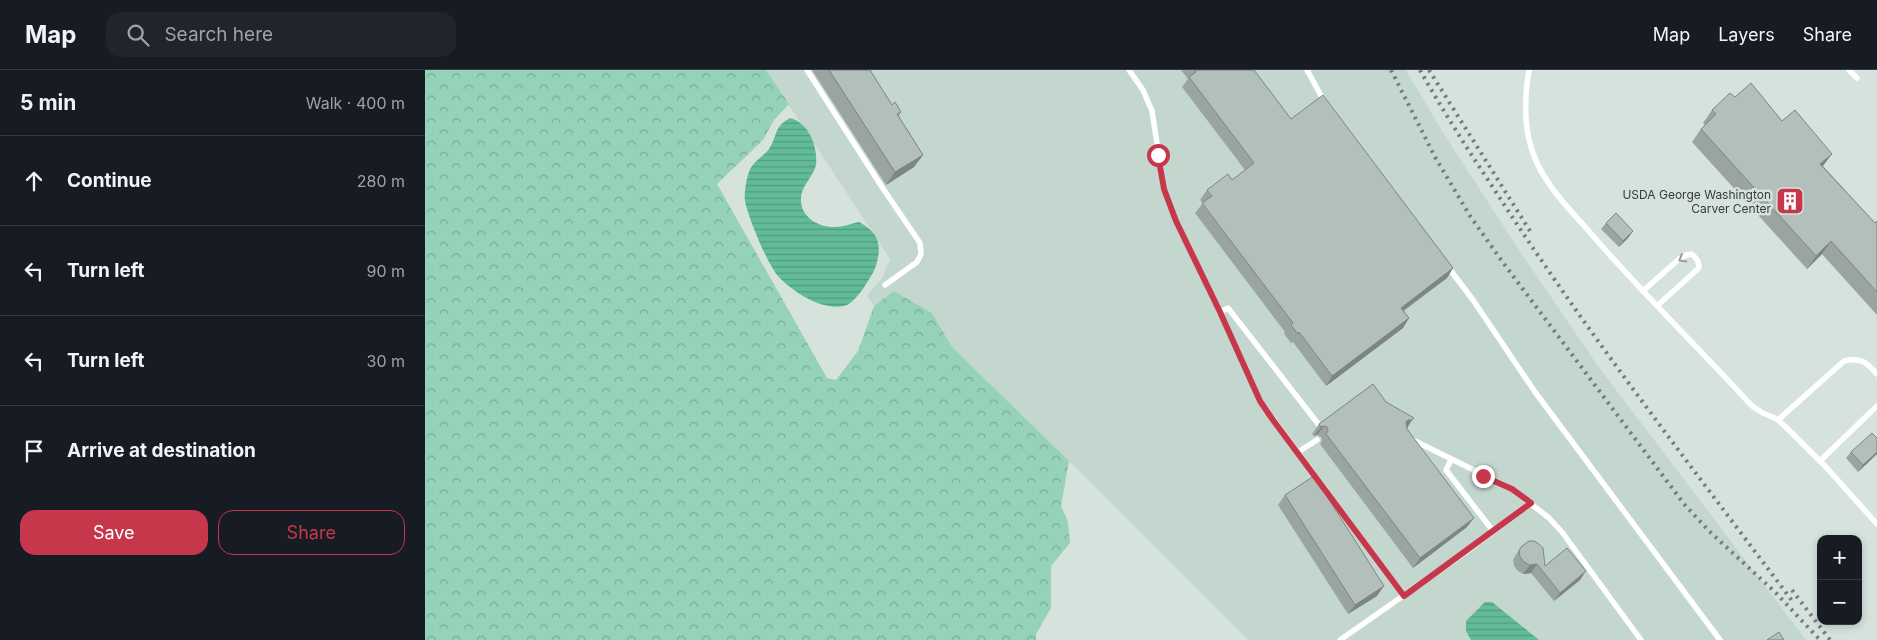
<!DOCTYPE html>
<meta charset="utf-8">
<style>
:root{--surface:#171b24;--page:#20242c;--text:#f1f3f6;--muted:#9ea1a6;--line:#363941;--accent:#c7374c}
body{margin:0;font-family:Inter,sans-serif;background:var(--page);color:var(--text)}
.controls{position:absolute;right:15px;bottom:15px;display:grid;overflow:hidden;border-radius:10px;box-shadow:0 2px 8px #0003}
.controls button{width:45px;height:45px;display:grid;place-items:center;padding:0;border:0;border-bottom:1px solid var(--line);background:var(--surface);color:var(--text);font:25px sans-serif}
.stop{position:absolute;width:15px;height:15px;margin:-11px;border:4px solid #c7374c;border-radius:50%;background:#fff}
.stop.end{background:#c7374c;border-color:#fff;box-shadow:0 1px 5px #0008}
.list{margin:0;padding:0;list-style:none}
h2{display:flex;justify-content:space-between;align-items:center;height:65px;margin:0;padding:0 20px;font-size:21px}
h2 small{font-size:16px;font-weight:400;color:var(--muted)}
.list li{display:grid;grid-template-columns:32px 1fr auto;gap:15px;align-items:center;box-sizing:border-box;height:90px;padding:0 20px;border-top:1px solid var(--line)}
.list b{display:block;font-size:19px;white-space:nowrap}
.list em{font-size:16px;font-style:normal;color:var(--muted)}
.actions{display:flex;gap:10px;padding:15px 20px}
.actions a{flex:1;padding:11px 0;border:1px solid var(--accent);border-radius:15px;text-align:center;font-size:18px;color:var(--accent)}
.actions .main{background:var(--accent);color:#fff}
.icon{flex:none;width:28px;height:28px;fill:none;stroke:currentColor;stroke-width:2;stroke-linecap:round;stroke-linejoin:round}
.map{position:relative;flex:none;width:1452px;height:570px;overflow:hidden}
header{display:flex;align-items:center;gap:30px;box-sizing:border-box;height:70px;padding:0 25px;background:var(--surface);border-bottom:1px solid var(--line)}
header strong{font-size:24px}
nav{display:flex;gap:28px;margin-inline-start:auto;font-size:18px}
.search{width:350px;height:45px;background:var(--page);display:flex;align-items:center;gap:12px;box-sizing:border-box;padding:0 18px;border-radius:15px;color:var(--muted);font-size:19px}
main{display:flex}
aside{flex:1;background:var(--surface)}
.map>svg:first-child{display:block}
.built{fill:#c4d7cf}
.forest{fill:url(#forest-crowns)}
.water{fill:url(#water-rules)}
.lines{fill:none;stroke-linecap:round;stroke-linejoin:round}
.lane{stroke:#fff;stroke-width:5.5}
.rail{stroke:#757d79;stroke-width:4;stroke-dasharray:2.5 5;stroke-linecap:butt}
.wall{fill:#9aa4a0}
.shaded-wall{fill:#7d8682}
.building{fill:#b3bfba;stroke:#7d8682}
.oneway{stroke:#9a9d9c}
.route{stroke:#c7374c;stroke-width:6}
.labels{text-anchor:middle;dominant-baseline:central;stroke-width:5;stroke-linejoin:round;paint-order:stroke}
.poi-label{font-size:12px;fill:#363b39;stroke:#d6e3dd;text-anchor:end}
</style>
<header>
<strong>Map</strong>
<div class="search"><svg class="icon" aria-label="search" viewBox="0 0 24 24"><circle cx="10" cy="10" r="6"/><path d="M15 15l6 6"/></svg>Search here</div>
<nav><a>Map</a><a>Layers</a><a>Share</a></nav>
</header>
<main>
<aside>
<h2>5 min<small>Walk · 400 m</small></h2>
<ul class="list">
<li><svg class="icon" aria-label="ahead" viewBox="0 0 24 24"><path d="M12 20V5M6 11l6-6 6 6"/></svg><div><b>Continue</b></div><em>280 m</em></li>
<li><svg class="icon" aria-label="left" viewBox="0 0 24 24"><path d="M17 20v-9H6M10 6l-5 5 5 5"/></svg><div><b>Turn left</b></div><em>90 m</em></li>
<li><svg class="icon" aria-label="left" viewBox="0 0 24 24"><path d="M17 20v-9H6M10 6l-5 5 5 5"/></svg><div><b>Turn left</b></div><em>30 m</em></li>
<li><svg class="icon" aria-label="arrive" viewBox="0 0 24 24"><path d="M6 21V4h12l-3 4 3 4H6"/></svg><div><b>Arrive at destination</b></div></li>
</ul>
<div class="actions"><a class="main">Save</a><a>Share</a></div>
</aside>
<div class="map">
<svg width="1452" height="570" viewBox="0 0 1452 570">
<defs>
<pattern id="forest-crowns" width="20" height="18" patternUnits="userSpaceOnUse" patternTransform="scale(1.25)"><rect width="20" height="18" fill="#95d2b9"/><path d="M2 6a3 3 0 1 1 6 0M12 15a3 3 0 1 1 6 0" fill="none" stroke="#7aac97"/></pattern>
<pattern id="water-rules" width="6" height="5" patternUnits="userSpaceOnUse" patternTransform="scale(1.25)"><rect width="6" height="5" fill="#62bc9a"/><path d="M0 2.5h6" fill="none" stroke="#529a7f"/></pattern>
</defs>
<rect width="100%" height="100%" fill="#d6e3dd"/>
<path class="built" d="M341 0H981L1019 64 1092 177 1173 296 1381 570H823L644 391 527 277 507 243 469 221 449 236 442 225 457 208 465 189Z"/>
<path class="forest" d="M0 0H341L364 34 349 50 338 70 292 114 402 308 411 310 433 281 449 236 469 221 507 243 527 277 644 391 636 436 643 452 645 473 626 496V538L611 564V570H0Z"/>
<g class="water">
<path d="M365 48C384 53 393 76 391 95 389 104 380 113 377 122 371 144 391 158 411 157 419 157 427 153 434 152 452 162 457 172 452 192 450 202 443 210 438 219 434 224 428 232 422 235 400 243 368 222 354 207 343 196 323 147 320 131 319 124 321 112 323 105 326 92 337 88 344 79 353 66 348 57 365 48Z"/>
<path d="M1060 532H1067L1114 570H1046L1041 561V551Z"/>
</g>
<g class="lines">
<g class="lane">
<path d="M382 0 457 117 495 173 496 184 492 192 460 215"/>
<path d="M704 0 718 20 727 41 739 119 751 151 795 242 835 331 979 526"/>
<path d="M882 0 899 31"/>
<path d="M1104 0C1099 31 1098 63 1112 93 1123 117 1144 139 1162 159 1214 220 1273 277 1327 336L1338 343 1352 349 1367 363 1400 396 1452 454"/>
<path d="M1424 0 1432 8"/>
<path d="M1023 197 1048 230 1110 322 1295 570"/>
<path d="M1218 221 1254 189 1261 185 1267 184 1273 191 1274 198 1233 235"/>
<path d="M795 242 803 238 894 355"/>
<path d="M1353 350 1419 291C1436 287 1441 292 1452 304"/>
<path d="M986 369 1087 419 1124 448 1137 462 1216 570"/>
<path d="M873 382 892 370"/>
<path d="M1026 390 1021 400 1068 461"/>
<path d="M1395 391 1452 336"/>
<path d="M915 570 1041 482 1106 433"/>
</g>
<g class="rail">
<path d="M966 0 1010 87 1045 146 1079 194 1259 434 1284 461 1350 522 1395 570"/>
<path d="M995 0C1018 41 1043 80 1069 119 1161 262 1266 396 1368 532"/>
<path d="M1004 0 1105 161"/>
<path d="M1367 520 1405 570"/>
</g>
</g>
<g class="wall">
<path d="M387 0H445L467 35 476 42 474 46 498 85 489 97 461 115Z"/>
<path d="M756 0H829L866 49 1028 198 1022 208 979 241 984 248 978 258 901 316 868 272 866 273 859 264 860 262 770 143 778 133 775 130 782 120 807 110 820 100 757 17 763 9Z"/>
<path d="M1310 27 1357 51 1450 153 1452 151V245L1397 184 1382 199 1267 72 1276 59 1280 55 1278 53 1287 40Z"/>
<path d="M1181 153 1208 161 1203 168 1194 177 1176 159Z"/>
<path d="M894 354 982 358 1042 457 988 498 895 374 897 370 896 367 892 365 889 366 887 364Z"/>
<path d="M1426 382 1452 384 1433 402 1421 388Z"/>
<path d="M860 425 952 526 923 544 853 435Z"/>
<path d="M1096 477 1120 496 1155 510 1129 531 1106 503 1098 504 1093 501 1089 496 1088 490 1090 486Z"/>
</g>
<g class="shaded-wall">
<path d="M1407 84 1398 96 1395 94Z"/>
<path d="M498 85 489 97 461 115 470 102Z"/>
<path d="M1208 161 1203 168 1194 177 1198 171Z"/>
<path d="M1406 171 1397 184 1382 199 1391 186Z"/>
<path d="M1028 198 1022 208 969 247 976 238Z"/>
<path d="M984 248 978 258 901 316 907 306Z"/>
<path d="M983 350H987L981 360V352Z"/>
<path d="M899 356 892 365 889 366 896 357Z"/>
<path d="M1452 382V384L1433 402 1438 395Z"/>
<path d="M1049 448 1042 457 988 498 995 488Z"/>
<path d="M1112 494 1106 503 1098 504 1105 495Z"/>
<path d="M1161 501 1155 510 1129 531 1135 523Z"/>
<path d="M959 516 952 526 923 544 930 535Z"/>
</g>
<g class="building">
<path d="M404 0H445L467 35 470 32 476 42 472 44 498 85 470 102Z"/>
<path d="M770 0H829L866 49 898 25 1028 198 976 238 984 248 907 306 874 262 873 264 866 255 868 253 777 133 787 126 782 120 803 104 807 110 829 93 764 7 771 2Z"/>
<path d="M1326 13 1357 51 1370 40 1407 84 1395 94 1450 153 1452 151V222L1406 171 1391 186 1276 59 1291 44 1287 40 1305 23 1310 27Z"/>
<path d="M1191 143 1208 161 1198 171 1181 153Z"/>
<path d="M948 314 961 332 989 348 987 350H983L981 352 982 359 1049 448 995 488 901 364 903 361 902 357 899 356 896 357 894 354Z"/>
<path d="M1447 363 1452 368V382L1438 395 1426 382Z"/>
<path d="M889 406 959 516 930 535 860 425Z"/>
<path d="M1104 471H1109L1114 474 1118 478 1120 496 1142 478 1161 501 1135 523 1112 494 1105 495 1099 492 1095 487 1094 481 1096 477Z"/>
<path d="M1354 562 1359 570H1342Z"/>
</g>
<defs><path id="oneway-chevron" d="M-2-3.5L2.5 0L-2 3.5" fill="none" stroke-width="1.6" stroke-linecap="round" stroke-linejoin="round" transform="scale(1.25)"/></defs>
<use class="oneway" href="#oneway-chevron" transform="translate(1257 189) rotate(149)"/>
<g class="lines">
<path class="route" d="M733 85 739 119 751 151 795 242 835 331 848 350 979 526 1106 433 1087 419 1058 406"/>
</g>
<defs>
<symbol id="building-square" viewBox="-11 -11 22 22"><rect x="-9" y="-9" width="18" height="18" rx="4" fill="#c7374c" stroke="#d6e3dd"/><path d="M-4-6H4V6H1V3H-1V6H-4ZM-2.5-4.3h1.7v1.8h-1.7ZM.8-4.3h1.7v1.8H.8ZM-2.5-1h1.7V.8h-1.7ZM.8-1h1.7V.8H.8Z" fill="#fff"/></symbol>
</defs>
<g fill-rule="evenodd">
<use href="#building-square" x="1349" y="115" width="32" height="32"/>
</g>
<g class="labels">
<g class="poi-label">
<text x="1346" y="124">USDA George Washington<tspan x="1346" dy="14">Carver Center</tspan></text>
</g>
</g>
</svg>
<div class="controls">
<button>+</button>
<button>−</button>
</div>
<div class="stop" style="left:733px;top:85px"></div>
<div class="stop end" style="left:1058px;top:406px"></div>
</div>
</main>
